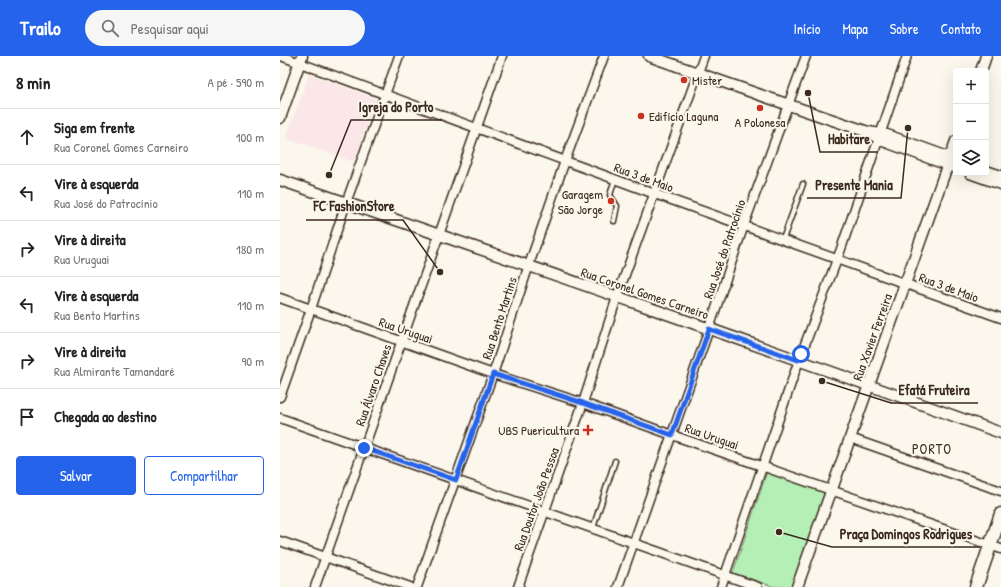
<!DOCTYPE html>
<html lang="pt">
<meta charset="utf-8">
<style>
:root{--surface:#fff;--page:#f6f6f6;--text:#222;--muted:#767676;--line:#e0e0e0;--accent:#2563eb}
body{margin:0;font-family:"Patrick Hand",sans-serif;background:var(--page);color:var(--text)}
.controls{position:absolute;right:12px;top:12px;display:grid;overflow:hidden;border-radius:4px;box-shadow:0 4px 16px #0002}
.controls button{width:36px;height:36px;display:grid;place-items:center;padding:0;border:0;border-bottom:1px solid var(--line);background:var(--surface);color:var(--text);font:20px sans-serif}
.stop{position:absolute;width:12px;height:12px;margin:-9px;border:3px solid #2563eb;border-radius:50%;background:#fff}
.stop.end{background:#2563eb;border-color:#fff;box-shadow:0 1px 4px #0008}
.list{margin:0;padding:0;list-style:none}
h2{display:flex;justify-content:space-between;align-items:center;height:52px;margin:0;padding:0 16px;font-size:17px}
h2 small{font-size:13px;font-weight:400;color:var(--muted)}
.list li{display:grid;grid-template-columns:26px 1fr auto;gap:12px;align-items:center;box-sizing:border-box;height:56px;padding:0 16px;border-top:1px solid var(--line)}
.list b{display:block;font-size:15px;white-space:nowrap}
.list p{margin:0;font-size:13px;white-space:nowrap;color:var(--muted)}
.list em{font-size:13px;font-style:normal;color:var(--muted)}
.actions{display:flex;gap:8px;padding:12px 16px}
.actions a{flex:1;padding:9px 0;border:1px solid var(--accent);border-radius:4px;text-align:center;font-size:14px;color:var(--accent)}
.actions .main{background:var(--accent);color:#fff}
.icon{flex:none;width:22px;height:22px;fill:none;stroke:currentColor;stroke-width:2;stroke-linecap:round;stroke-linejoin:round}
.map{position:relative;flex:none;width:721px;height:531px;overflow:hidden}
header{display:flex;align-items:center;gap:24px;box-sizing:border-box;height:56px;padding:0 20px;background:var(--accent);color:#fff}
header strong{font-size:19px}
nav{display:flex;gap:22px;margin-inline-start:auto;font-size:14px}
.search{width:280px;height:36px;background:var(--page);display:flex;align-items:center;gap:10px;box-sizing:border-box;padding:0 14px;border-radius:22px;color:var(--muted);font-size:15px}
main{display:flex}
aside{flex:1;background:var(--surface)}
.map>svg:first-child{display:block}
.built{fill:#fbe7e7}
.green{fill:#b4efb5;stroke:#788c6a}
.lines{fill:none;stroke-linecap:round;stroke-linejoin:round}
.service-casing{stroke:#3b2a1e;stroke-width:7}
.minor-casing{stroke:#3b2a1e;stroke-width:11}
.tertiary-casing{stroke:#3b2a1e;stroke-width:13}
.secondary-casing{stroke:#3b2a1e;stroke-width:15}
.service{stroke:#fbf7ec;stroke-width:4}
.minor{stroke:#fbf7ec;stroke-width:8}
.tertiary{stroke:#fbf7ec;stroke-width:10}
.secondary{stroke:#fbf7ec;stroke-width:12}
.route{stroke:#2563eb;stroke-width:5}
.poi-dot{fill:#c8321e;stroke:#fbf7ec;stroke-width:1.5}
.labels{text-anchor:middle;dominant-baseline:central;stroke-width:4;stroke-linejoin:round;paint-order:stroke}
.poi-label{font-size:13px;fill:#3b2a1e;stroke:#fbf7ec;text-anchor:start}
.street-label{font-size:13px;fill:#3b2a1e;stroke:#fbf7ec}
.neighbourhood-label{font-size:14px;letter-spacing:1px;fill:#3b2a1e;stroke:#fbf7ec}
.leader{fill:none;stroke:#3b2a1e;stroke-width:1.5}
.callout-dot{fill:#3b2a1e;stroke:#fbf7ec;stroke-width:1.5}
.callout-label{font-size:14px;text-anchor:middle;font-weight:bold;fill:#3b2a1e;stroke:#fbf7ec;stroke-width:4;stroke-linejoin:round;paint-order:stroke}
</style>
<header>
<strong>Trailo</strong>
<div class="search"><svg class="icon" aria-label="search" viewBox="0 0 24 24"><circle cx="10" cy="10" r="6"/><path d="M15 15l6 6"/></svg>Pesquisar aqui</div>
<nav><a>Início</a><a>Mapa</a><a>Sobre</a><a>Contato</a></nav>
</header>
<main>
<aside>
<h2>8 min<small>A pé · 590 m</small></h2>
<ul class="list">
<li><svg class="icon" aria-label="ahead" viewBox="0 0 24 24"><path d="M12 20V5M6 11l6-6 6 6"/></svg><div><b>Siga em frente</b><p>Rua Coronel Gomes Carneiro</p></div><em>100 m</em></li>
<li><svg class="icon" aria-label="left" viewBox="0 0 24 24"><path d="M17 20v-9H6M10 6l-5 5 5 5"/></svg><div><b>Vire à esquerda</b><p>Rua José do Patrocínio</p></div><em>110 m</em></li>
<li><svg class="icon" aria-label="right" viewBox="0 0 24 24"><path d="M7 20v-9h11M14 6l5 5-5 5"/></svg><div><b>Vire à direita</b><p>Rua Uruguai</p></div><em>180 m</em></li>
<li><svg class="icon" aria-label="left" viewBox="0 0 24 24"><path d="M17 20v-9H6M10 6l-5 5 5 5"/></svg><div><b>Vire à esquerda</b><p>Rua Bento Martins</p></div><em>110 m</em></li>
<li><svg class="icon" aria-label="right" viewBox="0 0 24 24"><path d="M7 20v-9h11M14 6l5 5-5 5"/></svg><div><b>Vire à direita</b><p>Rua Almirante Tamandaré</p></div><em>90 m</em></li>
<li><svg class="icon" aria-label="arrive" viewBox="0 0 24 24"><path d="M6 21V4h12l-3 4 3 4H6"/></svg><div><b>Chegada ao destino</b></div></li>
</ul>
<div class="actions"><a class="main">Salvar</a><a>Compartilhar</a></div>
</aside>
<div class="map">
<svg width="721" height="531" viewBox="0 0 721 531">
<rect width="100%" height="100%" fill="#fbf7ec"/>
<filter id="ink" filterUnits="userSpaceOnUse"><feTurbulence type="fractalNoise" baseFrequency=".025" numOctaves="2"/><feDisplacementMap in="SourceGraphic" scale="8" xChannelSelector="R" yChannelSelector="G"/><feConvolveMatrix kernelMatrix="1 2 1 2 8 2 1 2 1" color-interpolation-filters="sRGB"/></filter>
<g filter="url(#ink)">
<path class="built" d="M29 18 96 43 74 106 6 82Z"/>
<path class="green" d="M487 416 545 436 512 531H495L453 517Z"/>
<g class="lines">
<defs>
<g id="service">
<path d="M334 165 337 150 330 139 335 123"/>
<path d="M503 183 523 128"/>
<path d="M313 472 335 405"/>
</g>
<g id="minor">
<path d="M1 0 375 138 721 262"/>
<path d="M0 242 213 318 303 347 392 379 721 493"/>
<path d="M0 341 31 253 66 147 119 0"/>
<path d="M0 362 478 531"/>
<path d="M570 382 721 435"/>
<path d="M0 485 130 531"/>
<path d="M35 531 222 0"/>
<path d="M137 531 213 318 249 209 285 105 324 0"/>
<path d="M238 531 303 347 337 241 424 0"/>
<path d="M338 531 427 279 464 169 526 0"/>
<path d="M441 531 519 304 561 193 627 0"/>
</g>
<g id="tertiary">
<path d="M369 0 509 49 588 76 607 79 676 104"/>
<path d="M701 15 706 0"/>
<path d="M0 62 22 0"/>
<path d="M591 78 606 86 676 112"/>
<path d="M706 115 721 120"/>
<path d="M690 117 721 128"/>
<path d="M0 124C241 207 482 290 721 377"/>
<path d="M517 531 676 85"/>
</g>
<path id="secondary" d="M696 531 721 458"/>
</defs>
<use href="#service" class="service-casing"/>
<use href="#minor" class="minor-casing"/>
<use href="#tertiary" class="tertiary-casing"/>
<use href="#secondary" class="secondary-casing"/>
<use href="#service" class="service"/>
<use href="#minor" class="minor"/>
<use href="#tertiary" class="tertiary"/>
<use href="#secondary" class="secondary"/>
</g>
</g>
<g class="lines" filter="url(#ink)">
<path class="route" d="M84 392 176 424 213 318 303 347 392 379 429 273 518 304 521 298"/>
</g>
<g class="poi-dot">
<circle cx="404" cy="24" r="4"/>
<circle cx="480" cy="52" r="4"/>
<circle cx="361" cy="60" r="4"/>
<circle cx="331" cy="145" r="4"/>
<path d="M306 368h4v4h4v4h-4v4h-4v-4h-4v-4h4z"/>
</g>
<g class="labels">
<g class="poi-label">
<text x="412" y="24">Mister</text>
<text x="369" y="60">Edifício Laguna</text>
<text x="480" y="66" text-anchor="middle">A Polonesa</text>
<text x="323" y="138" text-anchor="end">Garagem<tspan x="323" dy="15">São Jorge</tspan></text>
<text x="299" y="374" text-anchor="end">UBS Puericultura</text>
</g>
<g class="street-label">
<text transform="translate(364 121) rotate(20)">Rua 3 de Maio</text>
<text transform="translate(444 193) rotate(-71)">Rua José do Patrocínio</text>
<text transform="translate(669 231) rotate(20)">Rua 3 de Maio</text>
<text transform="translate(365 237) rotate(19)">Rua Coronel Gomes Carneiro</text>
<text transform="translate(219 262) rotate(-72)">Rua Bento Martins</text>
<text transform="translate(126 274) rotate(19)">Rua Uruguai</text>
<text transform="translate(592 281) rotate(-70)">Rua Xavier Ferreira</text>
<text transform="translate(93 329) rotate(-71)">Rua Álvaro Chaves</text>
<text transform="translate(432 380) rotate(19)">Rua Uruguai</text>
<text transform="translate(256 443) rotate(-70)">Rua Doutor João Pessoa</text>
</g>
<g class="neighbourhood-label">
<text x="652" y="392">PORTO</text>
</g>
</g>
<path class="leader" d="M49 119L71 64H162M528 37L540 96H598M628 72L621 142H527M160 216L123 164H26M542 325L611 347H698M499 476L552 491H700"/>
<g class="callout-dot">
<circle cx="49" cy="119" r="4"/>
<circle cx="528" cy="37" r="4"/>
<circle cx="628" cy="72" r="4"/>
<circle cx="160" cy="216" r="4"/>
<circle cx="542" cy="325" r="4"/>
<circle cx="499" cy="476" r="4"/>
</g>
<g class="callout-label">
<text x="116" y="56">Igreja do Porto</text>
<text x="569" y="88">Habitare</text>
<text x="574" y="134">Presente Mania</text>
<text x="74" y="155">FC FashionStore</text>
<text x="654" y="339">Efatá Fruteira</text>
<text x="626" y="483">Praça Domingos Rodrigues</text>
</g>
</svg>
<div class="controls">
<button>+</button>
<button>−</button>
<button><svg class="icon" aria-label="layers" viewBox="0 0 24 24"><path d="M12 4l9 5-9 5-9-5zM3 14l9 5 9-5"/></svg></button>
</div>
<div class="stop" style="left:521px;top:298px"></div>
<div class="stop end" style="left:84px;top:392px"></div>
</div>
</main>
